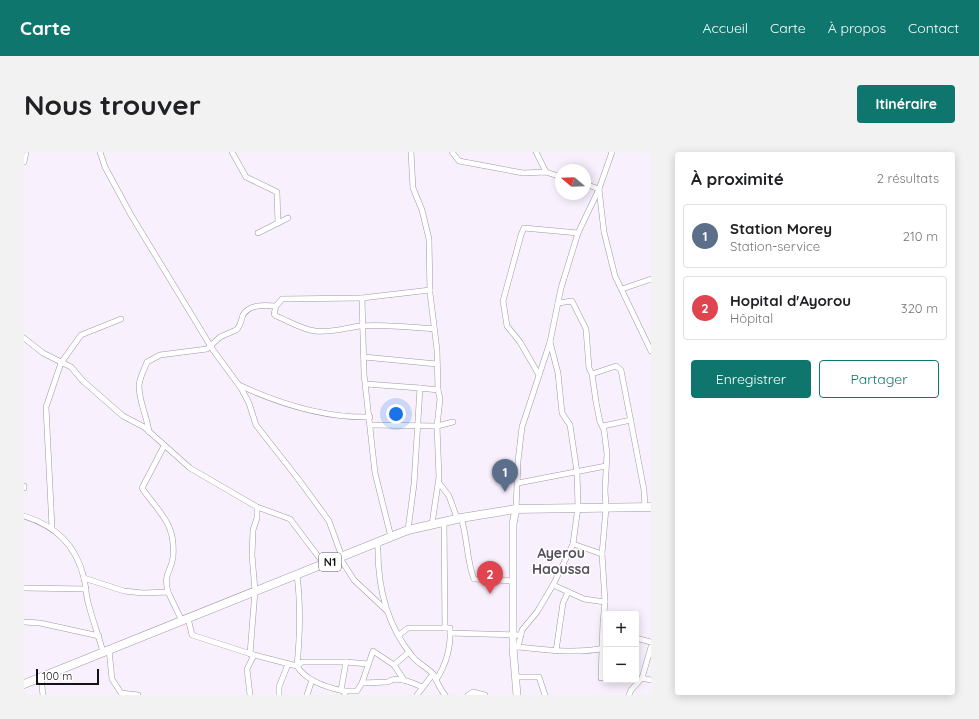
<!DOCTYPE html>
<html lang="fr">
<meta charset="utf-8">
<style>
:root{--surface:#fff;--page:#f2f2f2;--text:#202124;--muted:#757577;--line:#e0e0e0;--accent:#0f766e}
body{margin:0;font-family:Quicksand,sans-serif;background:var(--page);color:var(--text)}
.controls{position:absolute;right:12px;bottom:12px;display:grid;overflow:hidden;border-radius:4px;box-shadow:0 2px 10px #0003}
.controls button{width:36px;height:36px;display:grid;place-items:center;padding:0;border:0;border-bottom:1px solid var(--line);background:var(--surface);color:var(--text);font:20px sans-serif}
.compass{position:absolute;left:531px;top:12px;width:36px;height:36px;border-radius:50%;background:var(--surface);box-shadow:0 2px 10px #0003;rotate:289deg}
.scale{position:absolute;left:12px;bottom:10px;width:63px;box-sizing:border-box;padding-left:4px;border:2px solid #151217;border-top:0;font-size:11px;line-height:14px;white-space:nowrap;color:#151217;-webkit-text-stroke:3px #fff;paint-order:stroke}
.you{position:absolute;left:372px;top:262px;width:14px;height:14px;margin:-10px;border:3px solid #fff;border-radius:50%;background:#1a73e8;box-shadow:0 0 0 6px #1a73e833}
.badge{display:grid;place-items:center;width:26px;height:26px;border-radius:50%;background:var(--accent);color:#fff;font-size:13px;font-weight:700}
.pin{position:absolute;translate:-50% -33px;filter:drop-shadow(0 1px 2px #0008)}
.pin::after{content:'';position:absolute;top:21px;width:14px;height:12px;background:inherit;clip-path:polygon(0 0,100% 0,50% 100%)}
.list{margin:0;padding:0;list-style:none}
h2{display:flex;justify-content:space-between;align-items:center;height:52px;margin:0;padding:0 16px;font-size:17px}
h2 small{font-size:13px;font-weight:400;color:var(--muted)}
.list li{display:grid;grid-template-columns:26px 1fr auto;gap:12px;align-items:center;box-sizing:border-box;height:64px;margin:0 8px 8px;padding:0 8px;border:1px solid var(--line);border-radius:4px}
.list b{display:block;font-size:15px;white-space:nowrap}
.list p{margin:0;font-size:13px;white-space:nowrap;color:var(--muted)}
.list em{font-size:13px;font-style:normal;color:var(--muted)}
.actions{display:flex;gap:8px;padding:12px 16px}
.actions a{flex:1;padding:9px 0;border:1px solid var(--accent);border-radius:4px;text-align:center;font-size:14px;color:var(--accent)}
.actions .main{background:var(--accent);color:#fff}
.map{position:relative;flex:none;width:627px;height:543px;overflow:hidden;border-radius:4px}
header{display:flex;align-items:center;gap:24px;box-sizing:border-box;height:56px;padding:0 20px;background:var(--accent);color:#fff}
header strong{font-size:19px}
nav{display:flex;gap:22px;margin-inline-start:auto;font-size:14px}
.intro{display:flex;align-items:center;justify-content:space-between;box-sizing:border-box;height:96px;padding:0 24px}
h1{margin:0;font-size:28px}
.button{padding:10px 18px;border-radius:4px;background:var(--accent);color:#fff;font-size:14px;font-weight:700}
main{display:flex;gap:24px;padding:0 24px}
aside{flex:1;background:var(--surface);border-radius:4px;box-shadow:0 2px 10px #0003}
.map>svg:first-child{display:block}
.lines{fill:none;stroke-linecap:round;stroke-linejoin:round}
.street-casing{stroke:#a198a7;stroke-width:6}
.secondary-casing{stroke:#a198a7;stroke-width:8}
.primary-casing{stroke:#a198a7;stroke-width:9}
.street{stroke:#fff;stroke-width:5}
.secondary{stroke:#fff;stroke-width:7}
.primary{stroke:#fff;stroke-width:8}
.labels{text-anchor:middle;dominant-baseline:central;stroke-width:3;stroke-linejoin:round;paint-order:stroke}
.shield{fill:#fff;stroke:#5b595d;stroke-width:1}
.shield-label{font-size:11px;font-weight:bold;fill:#151217}
.quarter-label{font-size:14px;font-weight:bold;fill:#58505d;stroke:#fff}
</style>
<header>
<strong>Carte</strong>
<nav><a>Accueil</a><a>Carte</a><a>À propos</a><a>Contact</a></nav>
</header>
<div class="intro"><h1>Nous trouver</h1><a class="button">Itinéraire</a></div>
<main>
<div class="map">
<svg width="627" height="543" viewBox="0 0 627 543">
<rect width="100%" height="100%" fill="#f8f0fd"/>
<g class="lines">
<defs>
<g id="street">
<path d="M76 0 81 15 107 63 189 198 217 236 225 251 232 273 275 328 305 369 318 405"/>
<path d="M208 0 222 25 253 40 254 71"/>
<path d="M387 0 389 36 398 58 405 87 406 141 413 198 414 238 416 247 413 274 415 325 408 372"/>
<path d="M428 0 435 9 499 21 522 20 537 25"/>
<path d="M512 0 522 20"/>
<path d="M0 10 2 0"/>
<path d="M561 32 575 37 580 80 591 124 627 199"/>
<path d="M234 81 264 66"/>
<path d="M598 137 627 127"/>
<path d="M534 151 548 149 562 177 565 216 568 222 572 250 576 270 580 278 583 302 581 338 582 356 578 402 581 450 579 470 577 526"/>
<path d="M252 154 250 162 252 164C265 169 277 177 291 179 305 181 322 176 336 174 361 172 386 175 410 177"/>
<path d="M0 186 19 201 47 215 59 229 99 264 120 275 166 316 233 355 266 367 300 412"/>
<path d="M340 205 413 212"/>
<path d="M568 222 592 214 597 218 620 338 621 355"/>
<path d="M515 223 496 190 483 174 479 149 497 83 500 76 554 81"/>
<path d="M342 232 396 236"/>
<path d="M215 233C256 252 300 266 346 265"/>
<path d="M347 273 413 274 429 270"/>
<path d="M579 274 607 268"/>
<path d="M125 280C123 264 115 250 115 234 115 227 120 218 123 210L136 203 183 197 196 185 212 178C217 174 217 168 219 163 225 152 241 153 252 154L258 147 338 146"/>
<path d="M140 294 118 336C135 361 152 371 149 405 147 421 139 421 144 440"/>
<path d="M415 331 425 344 433 366"/>
<path d="M494 331 582 314"/>
<path d="M0 334V336"/>
<path d="M492 357 494 309 498 275 526 190 537 136 554 81 575 37 588 0"/>
<path d="M0 364C32 374 52 393 60 426 62 435 62 445 65 454 69 469 75 485 79 500"/>
<path d="M437 366C444 386 442 407 450 427L489 429"/>
<path d="M28 376 22 255 37 211 57 183 97 167"/>
<path d="M384 378 390 332 396 236 414 238"/>
<path d="M367 385 351 321 340 222 338 146 406 138"/>
<path d="M354 391C353 431 362 472 388 504 393 511 403 515 409 522 413 528 414 535 421 543"/>
<path d="M549 392 578 402"/>
<path d="M316 406 330 428 362 458"/>
<path d="M60 426 100 439 119 441 144 440 158 469"/>
<path d="M529 433 560 447 581 450"/>
<path d="M0 436 62 437"/>
<path d="M164 466 168 483 230 503 273 514C282 529 305 536 320 539L321 543"/>
<path d="M0 470 16 471 75 484"/>
<path d="M426 481 497 483"/>
<path d="M375 483 384 476H421"/>
<path d="M612 486 627 490"/>
<path d="M494 495C523 498 553 502 581 496"/>
<path d="M489 496 494 495 498 478 513 460 529 433 549 392 554 355 553 320 546 273 538 261 534 221 526 190"/>
<path d="M85 498 88 527 97 541 114 543"/>
<path d="M532 499 539 451 544 440"/>
<path d="M226 502 231 439 228 403 229 378 233 366V355"/>
<path d="M322 510 344 512"/>
<path d="M370 513 380 528"/>
<path d="M273 514C276 483 277 454 273 423"/>
<path d="M273 514 278 510H322L317 538"/>
<path d="M17 525 19 543"/>
<path d="M492 525H515L521 543"/>
<path d="M618 526 627 528"/>
<path d="M412 528C422 513 427 494 426 476H421L420 369"/>
<path d="M338 531 349 499 370 513 385 500"/>
<path d="M320 539H333L338 531 364 530C373 523 388 531 398 535"/>
<path d="M226 543 223 517 230 503"/>
<path d="M255 543V535L264 512"/>
<path d="M283 543 288 528"/>
<path d="M393 543 409 522"/>
<path d="M444 543 449 540 461 543"/>
<path d="M605 543 607 538 618 526 627 495"/>
</g>
<path id="secondary" d="M492 357 489 372V496L493 543"/>
<path id="primary" d="M0 532 384 378 437 366 492 357 627 355"/>
</defs>
<use href="#street" class="street-casing"/>
<use href="#secondary" class="secondary-casing"/>
<use href="#primary" class="primary-casing"/>
<use href="#street" class="street"/>
<use href="#secondary" class="secondary"/>
<use href="#primary" class="primary"/>
</g>
<g class="labels">
<rect class="shield" x="295" y="401" width="22" height="18" rx="3"/>
<g class="shield-label">
<text x="306" y="410">N1</text>
</g>
<g class="quarter-label">
<text x="537" y="401">Ayerou<tspan x="537" dy="16">Haoussa</tspan></text>
</g>
</g>
</svg>
<div class="controls">
<button>+</button>
<button>−</button>
</div>
<svg class="compass" viewBox="-18 -18 36 36"><path d="M0-13l5 13h-10z" fill="#e53935"/><path d="M0 13l5-13h-10z" fill="#757577"/></svg>
<div class="scale">100 m</div>
<div class="you"></div>
<div class="pin badge" style="left:481px;top:340px;background:#5c6f8a">1</div>
<div class="pin badge" style="left:466px;top:442px;background:#e0444e">2</div>
</div>
<aside>
<h2>À proximité<small>2 résultats</small></h2>
<ul class="list">
<li><span class="badge" style="background:#5c6f8a">1</span><div><b>Station Morey</b><p>Station-service</p></div><em>210 m</em></li>
<li><span class="badge" style="background:#e0444e">2</span><div><b>Hopital d'Ayorou</b><p>Hôpital</p></div><em>320 m</em></li>
</ul>
<div class="actions"><a class="main">Enregistrer</a><a>Partager</a></div>
</aside>
</main>
